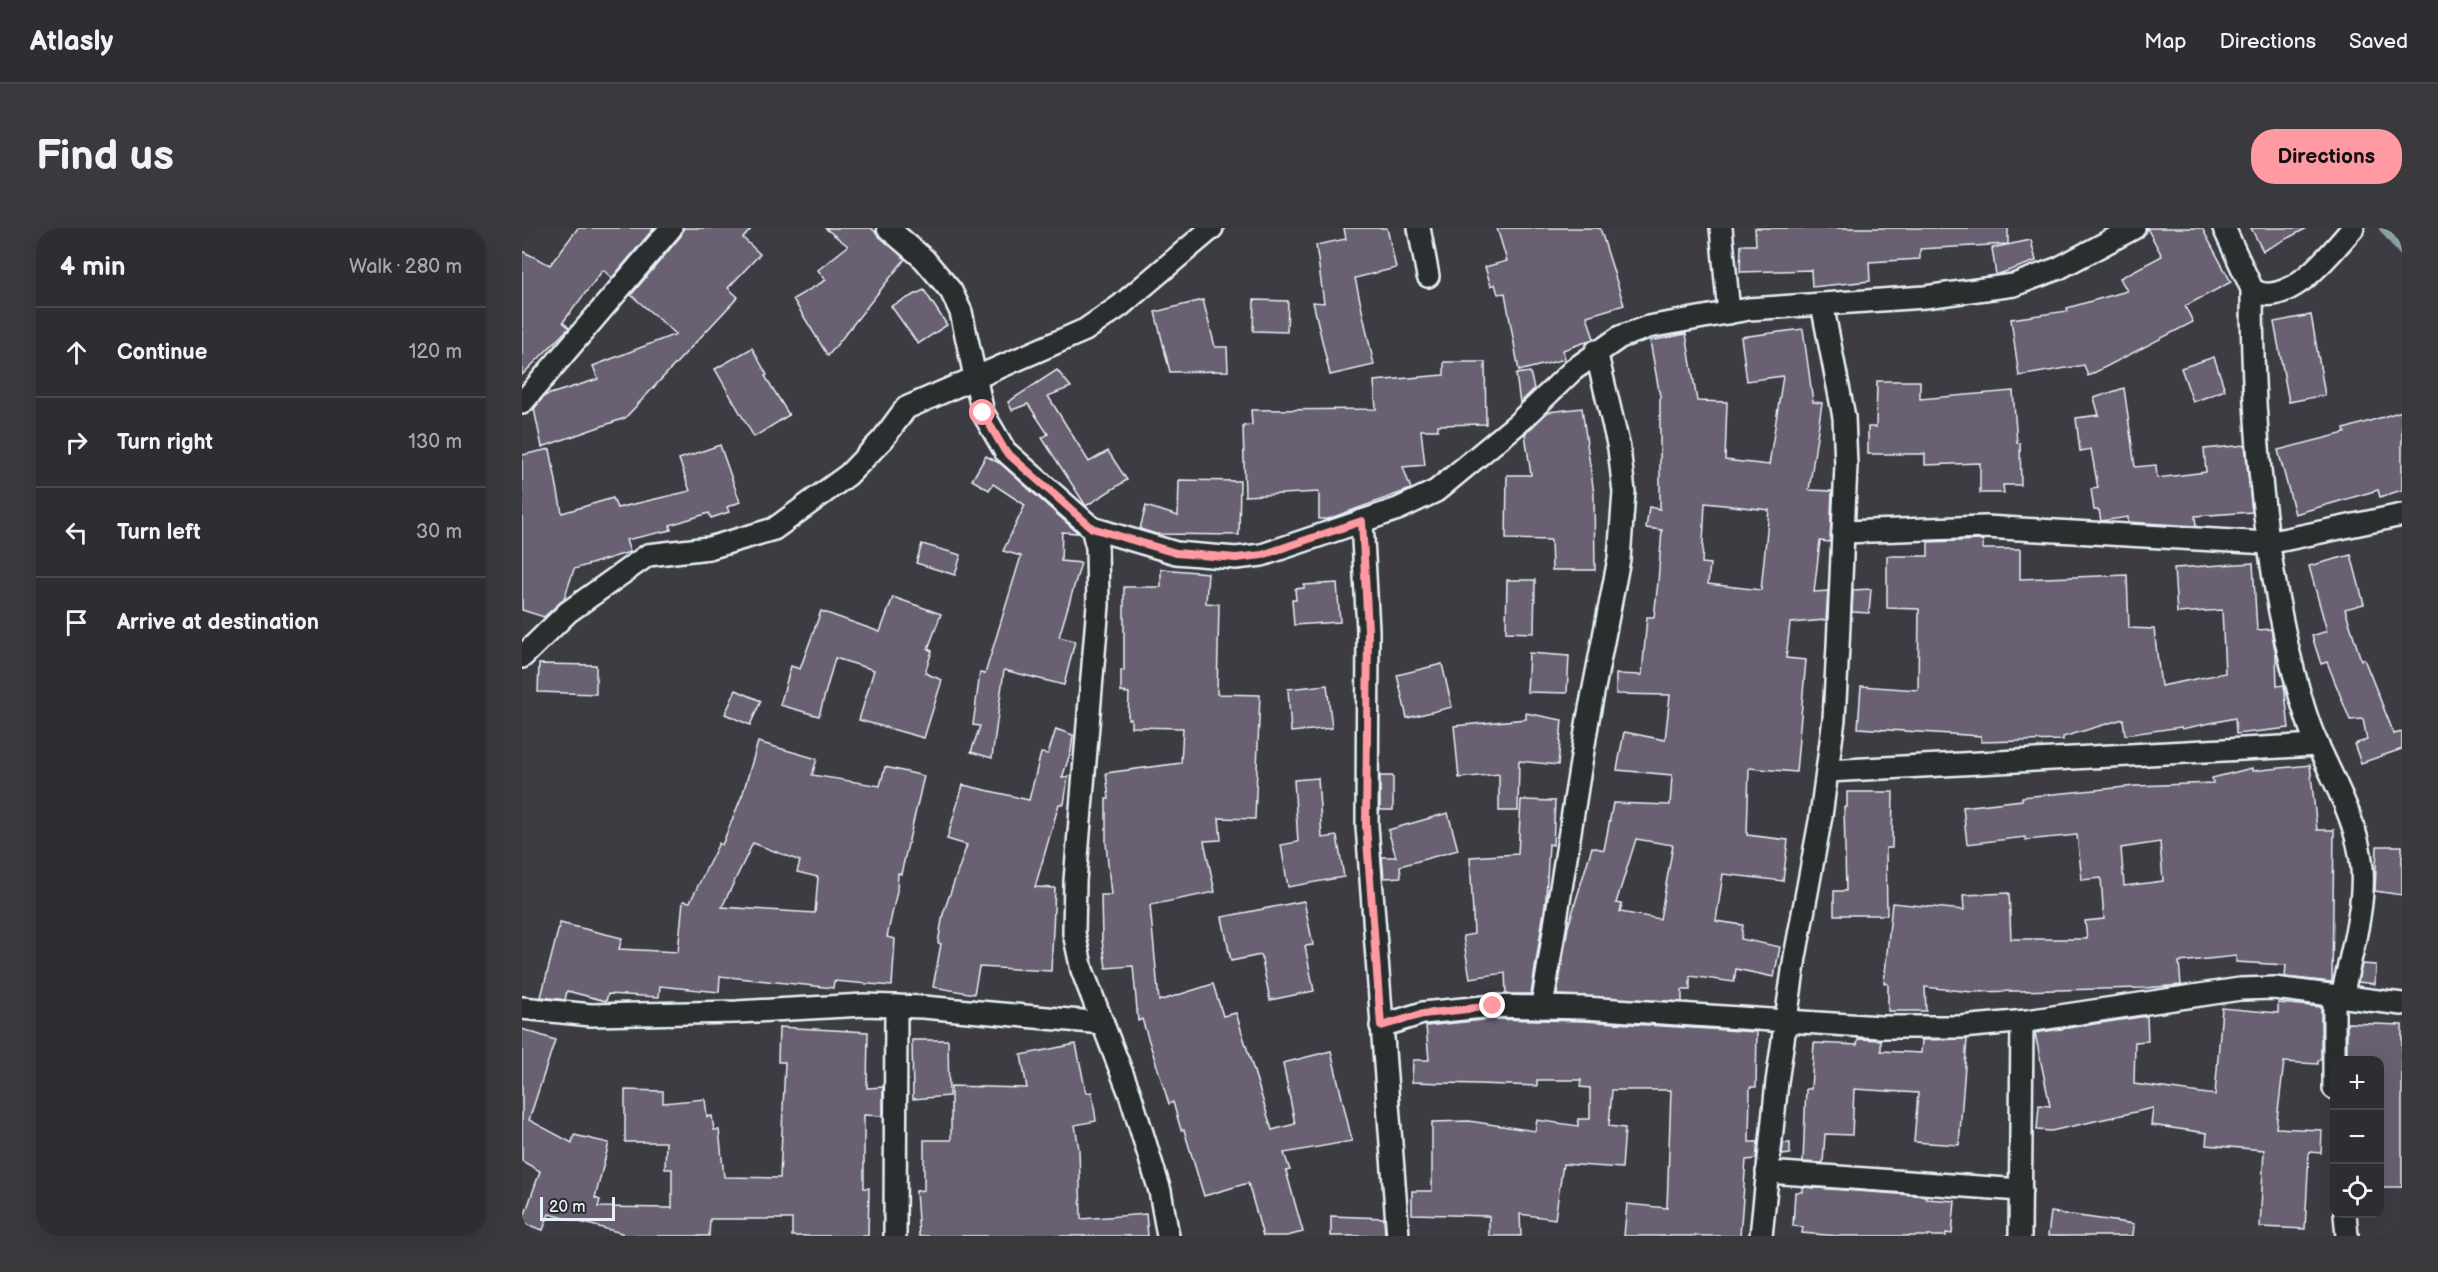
<!DOCTYPE html>
<meta charset="utf-8">
<style>
:root{--surface:#2e2d32;--page:#3a393e;--text:#f1f3f6;--muted:#a7a8ac;--line:#49494d;--accent:#ff9aa2}
body{margin:0;font-family:"Balsamiq Sans",sans-serif;background:var(--page);color:var(--text)}
.controls{position:absolute;right:18px;bottom:18px;display:grid;overflow:hidden;border-radius:12px;box-shadow:0 6px 24px #0002}
.controls button{width:54px;height:54px;display:grid;place-items:center;padding:0;border:0;border-bottom:2px solid var(--line);background:var(--surface);color:var(--text);font:30px sans-serif}
.scale{position:absolute;left:18px;bottom:15px;width:75px;box-sizing:border-box;padding-left:6px;border:3px solid #e8f1f8;border-top:0;font-size:16px;line-height:21px;white-space:nowrap;color:#e8f1f8;-webkit-text-stroke:4px #2a2d2e;paint-order:stroke}
.stop{position:absolute;width:18px;height:18px;margin:-14px;border:4px solid #ff9aa2;border-radius:50%;background:#fff}
.stop.end{background:#ff9aa2;border-color:#fff;box-shadow:0 2px 6px #0008}
.list{margin:0;padding:0;list-style:none}
h2{display:flex;justify-content:space-between;align-items:center;height:78px;margin:0;padding:0 24px;font-size:26px}
h2 small{font-size:20px;font-weight:400;color:var(--muted)}
.list li{display:grid;grid-template-columns:39px 1fr auto;gap:18px;align-items:center;box-sizing:border-box;height:90px;padding:0 24px;border-top:2px solid var(--line)}
.list b{display:block;font-size:22px;white-space:nowrap}
.list em{font-size:20px;font-style:normal;color:var(--muted)}
.icon{flex:none;width:33px;height:33px;fill:none;stroke:currentColor;stroke-width:2;stroke-linecap:round;stroke-linejoin:round}
.map{position:relative;flex:none;width:1880px;height:1008px;overflow:hidden;border-radius:24px}
header{display:flex;align-items:center;gap:36px;box-sizing:border-box;height:84px;padding:0 30px;background:var(--surface);border-bottom:2px solid var(--line)}
header strong{font-size:28px}
nav{display:flex;gap:33px;margin-inline-start:auto;font-size:21px}
.intro{display:flex;align-items:center;justify-content:space-between;box-sizing:border-box;height:144px;padding:0 36px}
h1{margin:0;font-size:42px}
.button{padding:15px 27px;border-radius:24px;background:var(--accent);color:#111;font-size:21px;font-weight:700}
main{display:flex;gap:36px;padding:0 36px}
aside{flex:1;background:var(--surface);border-radius:24px;box-shadow:0 6px 24px #0002}
.map>svg:first-child{display:block}
.lines{fill:none;stroke-linecap:round;stroke-linejoin:round}
.stream{stroke:#8a9fa4;stroke-width:8}
.building{fill:#696071;stroke:#e8f1f8;stroke-width:1.5;fill-rule:evenodd}
.minor-casing{stroke:#e8f1f8;stroke-width:26}
.minor{stroke:#2a2d2e;stroke-width:21}
.route{stroke:#ff9aa2;stroke-width:8}
</style>
<header>
<strong>Atlasly</strong>
<nav><a>Map</a><a>Directions</a><a>Saved</a></nav>
</header>
<div class="intro"><h1>Find us</h1><a class="button">Directions</a></div>
<main>
<aside>
<h2>4 min<small>Walk · 280 m</small></h2>
<ul class="list">
<li><svg class="icon" aria-label="ahead" viewBox="0 0 24 24"><path d="M12 20V5M6 11l6-6 6 6"/></svg><div><b>Continue</b></div><em>120 m</em></li>
<li><svg class="icon" aria-label="right" viewBox="0 0 24 24"><path d="M7 20v-9h11M14 6l5 5-5 5"/></svg><div><b>Turn right</b></div><em>130 m</em></li>
<li><svg class="icon" aria-label="left" viewBox="0 0 24 24"><path d="M17 20v-9H6M10 6l-5 5 5 5"/></svg><div><b>Turn left</b></div><em>30 m</em></li>
<li><svg class="icon" aria-label="arrive" viewBox="0 0 24 24"><path d="M6 21V4h12l-3 4 3 4H6"/></svg><div><b>Arrive at destination</b></div></li>
</ul>
</aside>
<div class="map">
<svg width="1880" height="1008" viewBox="0 0 1880 1008">
<rect width="100%" height="100%" fill="#3d3c42"/>
<filter id="ink" filterUnits="userSpaceOnUse"><feTurbulence type="fractalNoise" baseFrequency=".0167" numOctaves="2"/><feDisplacementMap in="SourceGraphic" scale="12" xChannelSelector="R" yChannelSelector="G"/><feConvolveMatrix kernelMatrix="1 2 1 2 8 2 1 2 1" color-interpolation-filters="sRGB"/></filter>
<g filter="url(#ink)">
<g class="lines">
<path class="stream" d="M1861 0 1880 24"/>
</g>
<g class="building">
<path d="M56 0H132L90 50 81 42 41 94 47 100 0 147V23L28 37Z"/>
<path d="M161 0H230L221 10 238 26 206 60 216 69 103 190 20 219 12 181 22 168 76 151 71 138 154 106 109 67 159 8Z"/>
<path d="M303 0H349L383 31 306 128 271 71 304 52 296 42 326 18Z"/>
<path d="M822 0H865L874 40 833 50 852 137 808 147 791 74 802 75 794 17 824 11Z"/>
<path d="M975 0H1078L1102 77 1065 88 1072 111 1041 122 1043 131 997 143 983 65 976 66 973 56 969 58 963 39 985 33Z"/>
<path d="M1233 0H1486V16L1398 21V31L1347 34 1348 53 1290 59 1289 42 1218 44 1219 17H1234Z"/>
<path d="M1625 0H1680L1709 54 1663 78 1671 94 1566 148 1562 137 1497 148 1489 91 1546 83 1545 80 1605 63 1598 50 1640 28Z"/>
<path d="M1729 0H1785L1741 23Z"/>
<path d="M1509 12 1514 33 1474 47 1470 20Z"/>
<path d="M402 62 425 97 396 116 369 78Z"/>
<path d="M681 72 693 119H705L706 143 648 144 633 84Z"/>
<path d="M732 72 766 73 765 104 731 103Z"/>
<path d="M1789 87 1803 167 1767 174 1752 94Z"/>
<path d="M1281 101 1291 174 1300 175 1287 262 1310 263 1308 314 1298 313 1292 364 1306 363 1304 392 1268 395 1264 430 1284 432 1274 544 1227 540 1225 607 1266 612 1261 653 1201 646 1194 693 1221 697 1219 711 1258 719 1252 749 1214 741 1212 754 1168 748V762H1160V774L1035 767 1046 699 1070 619 1082 622 1091 575 1148 577 1150 547 1095 542 1102 504 1143 512 1148 467 1094 466V446L1120 447 1125 389H1132L1136 354 1140 302 1124 300 1127 279 1138 281V168L1128 113 1164 106 1175 173 1205 174 1203 232 1247 237 1261 148 1225 153 1219 109ZM1183 275 1247 282 1239 362 1186 356 1188 336 1180 335ZM1114 611 1151 617 1138 691 1098 684 1100 676 1094 675Z"/>
<path d="M230 120 245 147 243 148 267 187 232 209 193 141Z"/>
<path d="M1692 129 1703 162 1671 174 1659 140Z"/>
<path d="M922 134H963L964 196 916 197V202H899L903 237 881 239 889 261 806 291H797V264L723 268 721 198 730 197 729 182 854 181 852 153 922 147Z"/>
<path d="M535 142 549 159 526 168 567 234 586 223 605 252 564 278 520 210 526 206 506 176 490 182 486 174Z"/>
<path d="M1008 144 1012 161 998 175 994 146Z"/>
<path d="M1355 153H1398V171L1491 163 1495 215H1498L1499 257H1481L1482 265H1458V235L1403 237V226H1346V199H1354Z"/>
<path d="M1602 160 1613 239 1634 237 1635 250 1684 244 1682 221 1723 217 1730 284 1673 288 1674 298 1606 294V289L1579 293 1577 282H1572L1569 261 1576 260 1569 221 1558 223 1554 190 1577 187 1572 170Z"/>
<path d="M1060 180 1072 266 1073 342H1030L1029 312 984 311 985 247H1009L1003 206 1026 184Z"/>
<path d="M1880 183V262L1858 269 1856 262 1773 286 1756 222 1823 205 1822 201Z"/>
<path d="M198 217 218 274 205 279 207 284 189 290 187 285 148 297 149 302 104 312 108 324 52 341 42 371 22 389 0 382V227L28 221 40 285 91 270 95 280 168 263 157 231Z"/>
<path d="M464 228 479 236 556 305 540 304 539 333 559 335 537 409 553 413 542 457 482 442 470 530 449 524 458 498 451 497 458 445 463 446 499 328 481 323 503 277 471 256 467 262 450 252Z"/>
<path d="M657 252 718 253 717 307 634 306 618 301 624 278 656 288Z"/>
<path d="M1461 312V321H1498V351L1605 347 1607 400 1632 401 1639 458 1703 445 1700 382 1655 385 1652 340 1731 335 1735 402 1749 401 1754 427 1755 458 1762 457 1767 500 1714 506 1713 490 1660 501 1659 499 1603 507 1601 491 1541 509V512L1459 514V508L1336 500 1339 458 1396 462 1397 381 1365 380V328H1406V314Z"/>
<path d="M400 316 439 327 433 347 394 335Z"/>
<path d="M1829 327 1842 376 1823 381 1839 432 1842 431 1872 506 1880 504V521L1839 535 1832 516 1845 512 1841 491 1828 492 1805 434 1799 436 1790 408 1805 403 1787 338Z"/>
<path d="M639 341 686 345 684 375 697 376 695 466 738 467 733 591 697 590 699 612 682 613 693 664 628 677 637 773 691 756 701 788 714 785 750 902 773 896 761 835 809 823 830 913 762 925 768 942 764 943 781 1004 765 1008H741L726 955 682 968 662 902H659L651 874 647 876 620 791 616 793 611 738 584 740 580 712 579 667H589L584 615V571H587L584 545 659 535 661 500 609 499V491H606L607 465 599 464V442L602 443V359H639Z"/>
<path d="M985 352H1013L1012 405 984 404Z"/>
<path d="M815 355 818 394 772 397 770 372H774L773 361 782 360V357Z"/>
<path d="M1349 361 1347 385 1330 384 1331 362Z"/>
<path d="M371 369 419 386 406 421 410 423 403 445 420 452 402 510 337 492 352 442 313 430 297 488 258 477 269 438 278 441 299 383 358 404Z"/>
<path d="M1007 425 1047 428 1045 465 1005 464Z"/>
<path d="M17 436 74 437V466L16 464Z"/>
<path d="M920 436 930 479 885 490 875 447Z"/>
<path d="M805 457 810 500 769 504 766 461Z"/>
<path d="M214 462 239 473 228 497 203 486Z"/>
<path d="M1004 485 1040 492 1036 537 997 533 996 583H977V546L937 550 932 498 1004 491Z"/>
<path d="M534 501 551 507 549 523 540 550 546 549 542 576H537L513 659 533 660 529 743 457 739 452 766 411 759 419 716 416 715 421 686 445 617 425 611 441 557 507 572 519 525 526 526Z"/>
<path d="M236 514 295 531 290 547 358 558 363 539 402 548 379 646 376 645 375 663 365 709 373 711 370 758 312 753 311 760 198 748 197 764 138 758 137 769 86 766 84 773 45 763 43 772 19 769 38 695 100 710 97 721 156 724 161 673 168 674 197 615 200 617 221 565ZM231 615 278 633 275 644 296 649 293 685 200 679Z"/>
<path d="M1788 537 1795 602H1812L1810 754 1763 749 1764 737 1714 734V728L1657 734 1659 757 1622 760 1450 764 1403 759 1404 783H1366V756L1362 755 1370 675 1442 682 1441 667 1487 665 1489 711H1565L1563 693 1582 691 1579 650 1560 652 1555 607 1504 612 1503 609 1445 616 1441 579 1500 572V569L1614 558 1691 555 1690 550 1730 540V543ZM1638 614 1641 653 1602 658 1599 620Z"/>
<rect x="858" y="548" width="13" height="34"/>
<path d="M796 550 800 610 815 608 822 649 766 659 759 617 776 614 772 552Z"/>
<path d="M1325 564H1371L1370 620H1364L1365 687H1312V663H1324L1322 579H1325Z"/>
<path d="M999 572 1033 573 1031 617 1027 616 1024 670 1009 766H984L983 745 948 750 941 708 952 706 948 629 996 626Z"/>
<path d="M926 585 936 622 878 638 879 649 862 650 860 629H874L866 602Z"/>
<path d="M1855 618H1880V667L1853 663Z"/>
<path d="M782 673 791 717 783 718 792 763 748 772 739 727 709 733 700 689Z"/>
<path d="M1840 736 1854 737 1853 756 1836 754Z"/>
<path d="M1756 775 1799 779V832H1796V836L1762 834 1754 900 1800 902 1799 925 1787 924 1783 1001 1738 999 1742 922 1684 917 1685 905 1629 897 1631 880 1529 903 1515 902 1517 877 1528 878 1513 805 1625 788 1626 813 1613 814 1612 856 1693 867 1700 780 1756 785Z"/>
<path d="M971 791 1061 793 1235 804 1234 859H1228L1227 914H1236L1234 931 1224 932 1218 1008H1102L1105 976 1145 980 1149 862H1090L1087 898 1103 900 1100 940 1041 936 1033 991 998 986 999 1008H967V988L890 986V963H910V894L947 893 1013 903 1015 892 1056 898V891H1068V860L1058 859 1059 852H1015V858L890 854 891 832H907L904 798Z"/>
<path d="M1825 795 1880 797V959H1857V832H1825Z"/>
<path d="M257 799 346 804 345 860 361 859V888L342 887V960H347L346 1008H270V991H188L187 1008H100V1005L27 986 21 1002 0 995 18 943 0 933V801L33 812 7 892 50 915 52 907 87 915 73 970 78 972 76 979 150 980V941H143L144 914H103V862L141 863V875L183 871 185 889 190 888 192 902H197L202 949 258 950 263 834H256Z"/>
<path d="M1336 811 1359 812V823L1399 825 1400 812 1445 811 1437 917 1392 914 1396 865 1332 861 1330 907 1303 906 1301 935 1281 934 1284 861H1289L1292 815 1335 817Z"/>
<path d="M390 812H426L427 868 391 871Z"/>
<path d="M554 816 564 865 570 864 574 893 553 897 557 921 559 991 624 986 626 1008H397L394 963 402 962V912H429V858L505 860 499 827Z"/>
<path d="M1261 915H1268V926L1260 927Z"/>
<path d="M1280 959 1404 968V971L1433 973 1430 1006 1424 1005V1008H1317L1280 1005 1281 999 1271 998 1273 964H1280Z"/>
<path d="M1529 984 1612 996 1611 1008H1526Z"/>
<path d="M809 988 862 990 863 1008H809Z"/>
</g>
<g class="lines">
<defs>
<g id="minor">
<path d="M366 0 402 31 429 63 439 84 461 185 483 223 570 300 575 319 576 377 553 653 552 705 560 742 608 866 638 963 646 1008"/>
<path d="M897 0 906 48"/>
<path d="M1199 0 1207 85"/>
<path d="M1702 0 1730 61C1764 85 1812 21 1831 0"/>
<path d="M1730 61C1730 179 1739 301 1765 417 1772 446 1779 476 1790 504 1808 547 1836 592 1840 640 1843 682 1828 728 1820 769"/>
<path d="M0 175 149 0"/>
<path d="M840 293 846 402 845 598 876 1008"/>
<path d="M570 300 654 325 714 330 740 327 876 281 914 263 995 196 1051 142 1098 109 1126 99 1227 81 1403 69 1492 57 1537 40 1612 0"/>
<path d="M1321 304 1463 299 1746 315 1880 287"/>
<path d="M0 429 46 384 126 327 187 320 252 301 326 247 361 211 384 180 563 102 598 78 690 0"/>
<path d="M1305 543 1796 517"/>
<path d="M1812 768V860"/>
<path d="M1020 779 1066 491 1097 331 1102 264 1097 220 1074 123"/>
<path d="M0 780 69 787 215 784 342 777 401 779 581 795"/>
<path d="M859 798 901 785 971 778 1062 780 1358 799H1439L1505 793 1718 761 1752 760 1880 776"/>
<path d="M1245 944 1499 962"/>
<path d="M1823 986 1825 1008"/>
<path d="M373 1008 374 778"/>
<path d="M1239 1008 1255 854 1273 729 1299 588 1312 491 1316 418 1324 237 1322 189 1300 76"/>
<path d="M1498 1008 1500 794"/>
</g>
</defs>
<use href="#minor" class="minor-casing"/>
<use href="#minor" class="minor"/>
</g>
</g>
<g class="lines" filter="url(#ink)">
<path class="route" d="M461 185 483 223 570 300 654 325 714 330 740 327 840 293 846 402 844 598 859 798 901 786 971 778"/>
</g>
</svg>
<div class="controls">
<button>+</button>
<button>−</button>
<button><svg class="icon" aria-label="locate" viewBox="0 0 24 24"><circle cx="12" cy="12" r="6"/><path d="M12 2v4M12 18v4M2 12h4M18 12h4"/></svg></button>
</div>
<div class="scale">20 m</div>
<div class="stop" style="left:461px;top:185px"></div>
<div class="stop end" style="left:971px;top:778px"></div>
</div>
</main>
